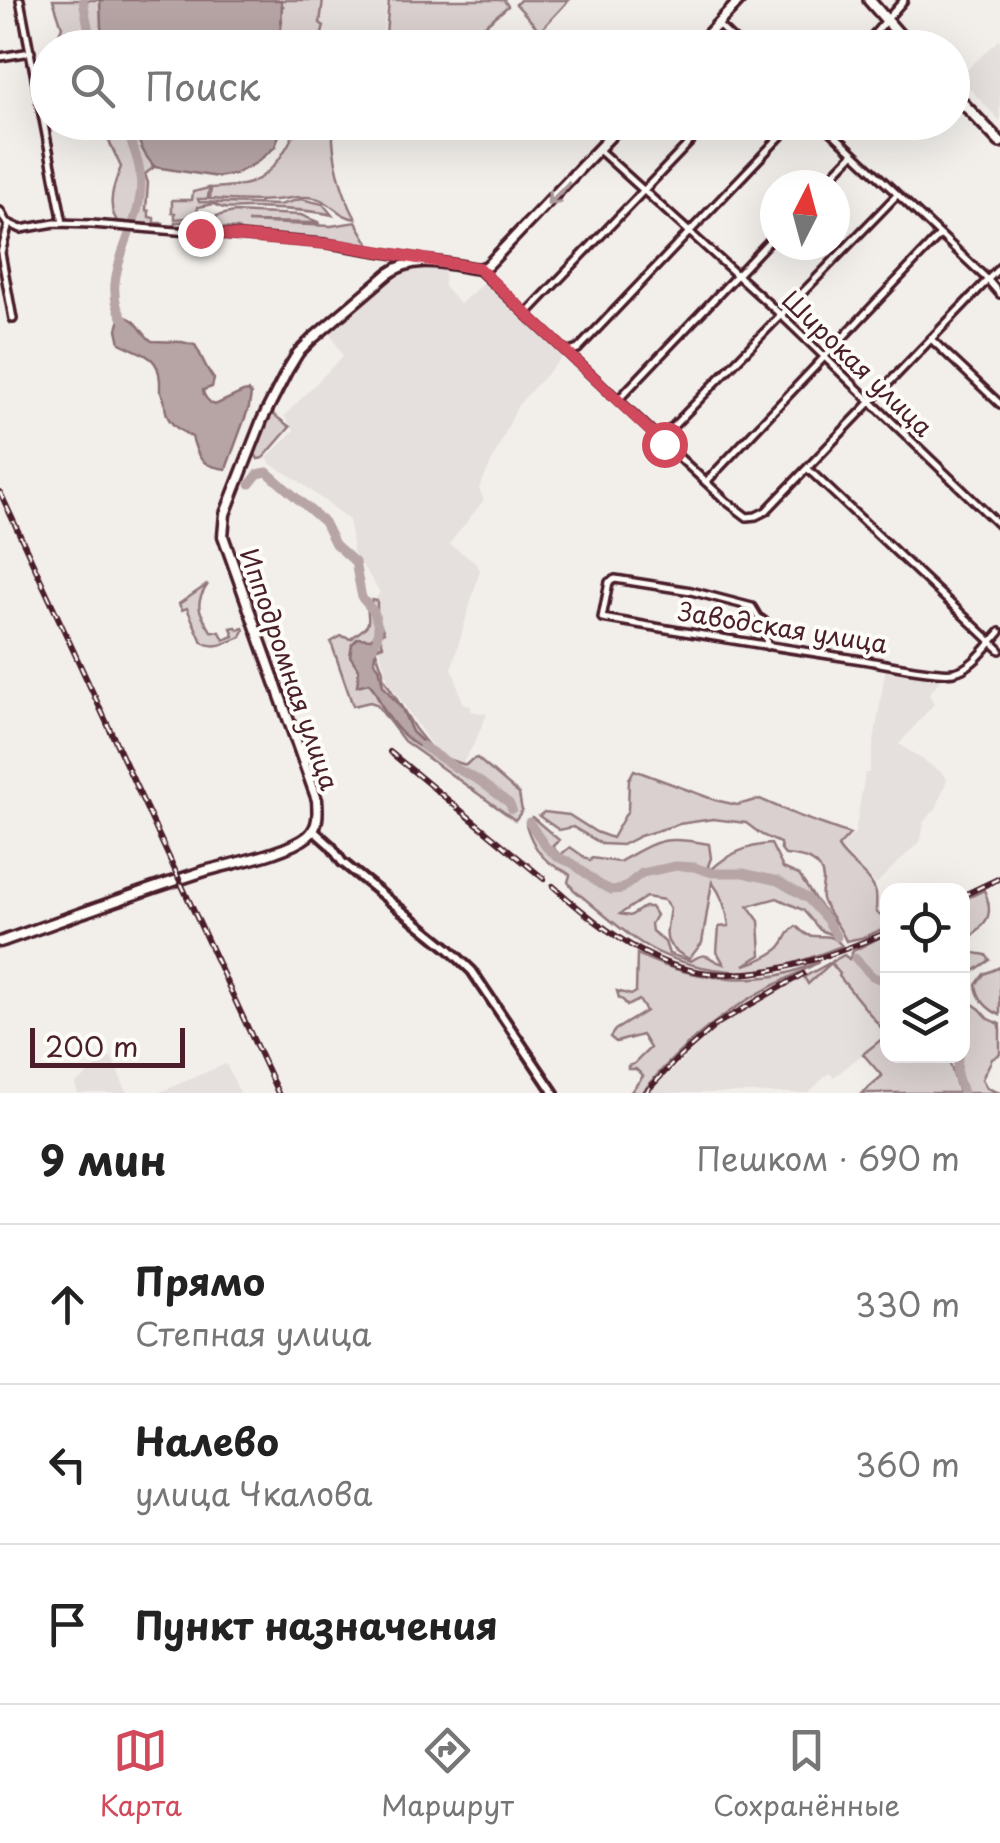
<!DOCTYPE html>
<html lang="ru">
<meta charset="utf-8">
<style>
:root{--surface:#fff;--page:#f6f6f6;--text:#222;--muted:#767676;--line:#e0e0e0;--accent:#d1495b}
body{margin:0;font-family:"Playpen Sans",sans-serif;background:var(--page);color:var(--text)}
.controls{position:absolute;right:30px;bottom:30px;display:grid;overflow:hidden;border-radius:20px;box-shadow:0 10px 40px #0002}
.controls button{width:90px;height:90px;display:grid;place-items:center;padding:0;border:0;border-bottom:2px solid var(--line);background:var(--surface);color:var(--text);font:50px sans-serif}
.compass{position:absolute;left:760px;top:170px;width:90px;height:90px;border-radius:50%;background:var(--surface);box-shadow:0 10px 40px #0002;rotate:6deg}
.scale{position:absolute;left:30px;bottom:25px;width:155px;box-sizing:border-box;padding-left:10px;border:5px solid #4a1f2b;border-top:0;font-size:28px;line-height:35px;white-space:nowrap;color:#4a1f2b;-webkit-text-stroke:8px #fdfcf7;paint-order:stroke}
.stop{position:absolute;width:30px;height:30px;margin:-22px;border:8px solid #d1495b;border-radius:50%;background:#fff}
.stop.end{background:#d1495b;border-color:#fff;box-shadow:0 2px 10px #0008}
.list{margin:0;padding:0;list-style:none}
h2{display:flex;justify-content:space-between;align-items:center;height:130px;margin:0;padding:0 40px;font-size:42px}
h2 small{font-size:32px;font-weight:400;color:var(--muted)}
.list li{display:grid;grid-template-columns:65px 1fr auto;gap:30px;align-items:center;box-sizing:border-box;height:160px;padding:0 40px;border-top:2px solid var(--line)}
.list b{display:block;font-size:38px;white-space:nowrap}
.list p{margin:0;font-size:32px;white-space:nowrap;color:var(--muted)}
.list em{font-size:32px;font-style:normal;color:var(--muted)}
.icon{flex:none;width:55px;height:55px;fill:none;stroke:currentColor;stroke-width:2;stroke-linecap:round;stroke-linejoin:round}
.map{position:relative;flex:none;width:1000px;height:1093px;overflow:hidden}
.search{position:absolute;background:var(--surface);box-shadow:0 10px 40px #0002;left:30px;right:30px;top:30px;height:110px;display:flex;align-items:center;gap:25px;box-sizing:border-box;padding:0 35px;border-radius:55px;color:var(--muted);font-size:38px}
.sheet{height:610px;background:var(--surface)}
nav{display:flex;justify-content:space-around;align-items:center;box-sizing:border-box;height:140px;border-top:2px solid var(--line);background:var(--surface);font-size:28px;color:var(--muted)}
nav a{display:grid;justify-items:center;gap:5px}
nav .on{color:var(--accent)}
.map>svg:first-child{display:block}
.built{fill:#e5dfdd}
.green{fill:#d9d0cf;stroke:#92787d;stroke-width:2.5;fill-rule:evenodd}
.water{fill:#b7a5a6;stroke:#8b6f75;stroke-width:2.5}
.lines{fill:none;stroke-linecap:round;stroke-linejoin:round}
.river{stroke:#b7a5a6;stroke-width:9}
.minor-casing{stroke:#4a1f2b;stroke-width:12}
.tertiary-casing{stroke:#4a1f2b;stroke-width:14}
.secondary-casing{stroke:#4a1f2b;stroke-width:15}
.primary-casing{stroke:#4a1f2b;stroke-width:16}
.minor{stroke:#fdfcf7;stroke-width:5}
.tertiary{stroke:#fdfcf7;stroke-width:6}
.secondary{stroke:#fdfcf7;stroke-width:8}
.primary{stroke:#fdfcf7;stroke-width:9}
.rail-casing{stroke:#4a1f2b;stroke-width:6}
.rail{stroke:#fdfcf7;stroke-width:2.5;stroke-dasharray:8;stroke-linecap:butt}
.oneway{stroke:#ac999b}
.route{stroke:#d1495b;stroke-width:12}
.labels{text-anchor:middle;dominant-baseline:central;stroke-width:8;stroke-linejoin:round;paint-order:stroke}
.street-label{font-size:25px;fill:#4a1f2b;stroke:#fdfcf7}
</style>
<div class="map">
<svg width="1000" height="1093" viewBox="0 0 1000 1093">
<rect width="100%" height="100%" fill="#f2efeb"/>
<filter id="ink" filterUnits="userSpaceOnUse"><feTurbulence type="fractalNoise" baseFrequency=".01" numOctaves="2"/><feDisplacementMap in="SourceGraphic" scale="20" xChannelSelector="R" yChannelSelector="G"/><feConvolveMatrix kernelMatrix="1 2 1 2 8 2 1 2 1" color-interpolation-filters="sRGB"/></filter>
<g filter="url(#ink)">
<g class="built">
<path d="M324 0H387L381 47 317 45Z"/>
<path d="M1000 39V121L959 77Z"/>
<path d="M418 265 445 267 444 287 460 304 486 280 565 354 518 405 479 489 484 500 449 544 474 561 480 570 452 667 463 703 471 706V711L487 714 474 744 462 764 438 755 388 681 369 610 380 592 353 552 349 520 296 479 272 465 267 458 294 430 284 416 343 356 330 333 399 270Z"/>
<path d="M886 666 933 674 941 679 929 694 934 704 899 744 941 772 947 779 936 809 924 821 921 840 876 884 839 847 855 833 865 773H869Z"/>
<path d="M844 955 887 992V1035L834 1077 829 1073 808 1093H648L705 1039 710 1032 773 994Z"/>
<path d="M111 1056 127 1093H78L75 1084Z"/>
<path d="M226 1064 240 1093H158L195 1077Z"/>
</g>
<g class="green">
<path d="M53 0H106L110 47H53L62 27Z"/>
<path d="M274 0H323L320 23 324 26 321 38 325 43 324 47H282L279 41 283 39 277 38 282 21 279 9 283 6Z"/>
<path d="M389 0H504L508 6C498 15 461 45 449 48 432 52 403 46 385 45Z"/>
<path d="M520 0H569L540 31 516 4Z"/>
<path d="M300 122 333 123C331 154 341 192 356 219 338 217 331 201 315 198 300 195 289 199 275 200 253 202 232 200 210 199L211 188C223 187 238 187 250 183 275 174 289 144 300 122Z"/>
<path d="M93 123H139L153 168 145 174 148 183 146 210 149 211V217L154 218V223H163L162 226 117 221C106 205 114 184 121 167L108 139Z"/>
<path d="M209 188 208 199H198L199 202 279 205 301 199 323 204 332 215C308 209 278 209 253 208 239 207 226 212 214 204L198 207 197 217 175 219V213H172V200H192L193 192Z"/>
<path d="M234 212 301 215 320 223 247 222 331 226 356 222 370 246 241 232 238 229 175 226V222L217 220 216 216Z"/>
<path d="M270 412 290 427 263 458 258 459 253 451Z"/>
<path d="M208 584C194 604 198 610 211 631L220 632 224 640 234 636 231 628 236 627 238 630 243 628 244 630 241 637C229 642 215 650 202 642L187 608 182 610 179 604Z"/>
<path d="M372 600 377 601V617L384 632 379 635 383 645 375 648 383 671V677L415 729 437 756 466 765 471 760 477 758 519 794 522 811 515 820 404 741 376 704 370 702 353 706 331 642 341 636 351 639C366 625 371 630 367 607ZM376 639 373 661 379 668 383 686 402 709 412 732 429 748C409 739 399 732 386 714 373 695 382 690 358 676L359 670Z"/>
<path d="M634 770 715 800 737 805 760 799 799 816 850 834 838 847C848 864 872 875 876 894 877 900 876 906 876 912L882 916 887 917V927L865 937 846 941C840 927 831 917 824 904 819 895 823 890 823 880 822 859 802 857 785 855L781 850 780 843 762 835 746 823 713 819 679 824 640 836 622 845 602 844 573 827 559 830 539 816 544 812 569 815 596 832 612 838 628 810 629 779Z"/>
<path d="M532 817 559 840 552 847 560 855 570 847 590 861 592 858 619 862C659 840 662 835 709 844L711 858 708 866 711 870C727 854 749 845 771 844L783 868 799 875 816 901 833 921 837 937 820 930 803 910 777 898 748 906 759 921 761 955 744 965C752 964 776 953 781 946 788 938 786 933 796 926 800 929 803 933 808 935 823 939 830 931 842 946 820 954 798 963 776 968 730 978 672 965 635 939 614 924 594 906 574 890L568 882 570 875C566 871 560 869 555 866 540 858 531 841 526 825ZM712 882C722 895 727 910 729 926L719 927 717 952 724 964C707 960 709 949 691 961L669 954 665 942 652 931 651 924 656 915 651 907H644L630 916 620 914 646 897 664 900 670 908C666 937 660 944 689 959L702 943Z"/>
<path d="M984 890C998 921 980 925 965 944 969 955 978 953 986 955L990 960 963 978V900Z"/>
<path d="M887 934V1035L839 976 840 974 831 963 808 984 804 977 844 955 849 959 853 951Z"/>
<path d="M637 954C677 974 721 982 766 977 785 976 802 968 819 962 796 975 772 985 749 999 708 1024 672 1055 642 1093H630L643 1076 636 1069H628V1066L634 1064 650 1048 642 1035 616 1042 610 1037 615 1030 646 1011 639 1000 627 1006 624 1001 619 998 617 991 631 995 636 992Z"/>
<path d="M1000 967V1015C987 1009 978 999 976 985L984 974Z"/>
<path d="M963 997 980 1009 989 1019 1000 1024V1054L992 1059 982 1079 987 1088 1000 1093H961L954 1063 948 1057 959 1093H862L882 1076 863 1054 887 1035 888 1056H962Z"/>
</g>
<g class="water">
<path d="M100 0H280L282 4 281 30 284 47H106L101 27Z"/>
<path d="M133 123V122L283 123 275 147 256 163 235 174 218 177 155 167C143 155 137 139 133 123Z"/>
<path d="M121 316C139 318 139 332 152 341L182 342 195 345C202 356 205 368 214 379L212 387 203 390C203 396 209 403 215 405L243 392 248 391 251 394 249 407 226 469C201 466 199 460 192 437 182 431 171 426 167 415 163 404 167 400 160 391 162 355 147 357 120 343L117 329Z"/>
<path d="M373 637 377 639 374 661 379 667 383 686 402 709 412 732 429 748 431 752C413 747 396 729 386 713 379 703 378 692 369 683L357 686 359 670 350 656 352 644 358 638 371 639Z"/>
</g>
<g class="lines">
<g class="river">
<path d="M83 0 92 48"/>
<path d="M122 122C140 159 148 184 133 223"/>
<path d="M126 323C104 294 119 262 130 231"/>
<path d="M250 484 258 474 267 472 324 522 335 544 355 562 362 598 374 612 378 627 377 639 372 648"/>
<path d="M423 746 459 770 478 780 509 803 512 809"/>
<path d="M529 822 546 847 557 857 572 863 599 884 611 890 622 889 642 873 676 866 694 867 712 873H743L778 881 807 898 827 920 837 937"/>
<path d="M855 958 872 976 888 983"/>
<path d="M958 1056 957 1074 963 1093"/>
</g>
<defs>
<g id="minor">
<path d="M20 0 63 223"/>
<path d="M717 24 742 48"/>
<path d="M862 48 904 0"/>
<path d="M0 57 31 52"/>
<path d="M821 122 987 279 1000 294"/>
<path d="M599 150 781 315 1000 526"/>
<path d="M823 185 853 154"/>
<path d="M0 211 6 222 21 229 55 223 92 224 323 243 421 259"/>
<path d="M9 224 1 253 13 319"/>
<path d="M478 269 726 501 747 517 756 516 766 511 1000 267"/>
<path d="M526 314 709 122"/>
<path d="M931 339 1000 404"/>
<path d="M569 352 578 349 794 122"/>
<path d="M618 400 775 235"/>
<path d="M660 440 897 195"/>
<path d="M808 469 1000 650"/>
<path d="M706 482 939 236"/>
<path d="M767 646 764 621 758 617 752 607 691 591 615 579 609 582 602 618C689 633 775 647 862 660 884 663 934 675 954 672 972 669 988 645 1000 632"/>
</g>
<path id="tertiary" d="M313 830 331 846 342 862 448 948 472 971 554 1093"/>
<g id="secondary">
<path d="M695 48 740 0"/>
<path d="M0 942C68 918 136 893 205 871 233 863 287 853 308 836 319 827 318 813 317 800L223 536 225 514 238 481 262 420 287 371 298 353 312 339 388 274C415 253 446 264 478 269L487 266 624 122"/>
</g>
<g id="primary">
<path d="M869 0 911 48"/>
<path d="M952 92 1000 142"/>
</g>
</defs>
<use href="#minor" class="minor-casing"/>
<use href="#tertiary" class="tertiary-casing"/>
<use href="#secondary" class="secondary-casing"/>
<use href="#primary" class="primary-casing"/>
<use href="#minor" class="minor"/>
<use href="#tertiary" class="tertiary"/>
<use href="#secondary" class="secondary"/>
<use href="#primary" class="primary"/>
<defs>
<g id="rail">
<path d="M0 492 278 1093"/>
<path d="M390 752 544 879"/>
<path d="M553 886C583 913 618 941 655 958 730 994 816 962 888 932"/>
<path d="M962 896 1000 878"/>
<path d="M645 1093 677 1059 717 1024 803 974"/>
</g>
</defs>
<use href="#rail" class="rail-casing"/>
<use href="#rail" class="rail"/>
</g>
<defs><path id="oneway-shaft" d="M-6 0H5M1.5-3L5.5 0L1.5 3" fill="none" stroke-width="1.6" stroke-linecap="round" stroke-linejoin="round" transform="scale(2.5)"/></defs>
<use class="oneway" href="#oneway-shaft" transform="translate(558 194) rotate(134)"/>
</g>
<g class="lines" filter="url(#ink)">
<path class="route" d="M200 233 340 245 478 268 664 444"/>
</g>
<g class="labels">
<g class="street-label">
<text transform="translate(858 363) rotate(44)">Широкая улица</text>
<text transform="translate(783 627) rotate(9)">Заводская улица</text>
<text transform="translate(290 669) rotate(71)">Ипподромная улица</text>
</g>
</g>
</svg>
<div class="controls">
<button><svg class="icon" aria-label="locate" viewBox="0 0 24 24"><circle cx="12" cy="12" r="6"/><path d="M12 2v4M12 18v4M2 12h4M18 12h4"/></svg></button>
<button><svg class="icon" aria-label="layers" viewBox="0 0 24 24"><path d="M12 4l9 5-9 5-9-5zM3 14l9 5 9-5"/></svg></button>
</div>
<svg class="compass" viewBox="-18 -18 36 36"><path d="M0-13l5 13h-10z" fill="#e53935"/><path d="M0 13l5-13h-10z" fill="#767676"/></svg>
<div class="scale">200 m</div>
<div class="stop" style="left:664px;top:444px"></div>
<div class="stop end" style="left:200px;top:233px"></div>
<div class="search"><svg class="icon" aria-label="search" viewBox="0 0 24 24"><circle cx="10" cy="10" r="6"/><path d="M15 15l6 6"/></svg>Поиск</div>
</div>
<section class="sheet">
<h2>9 мин<small>Пешком · 690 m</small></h2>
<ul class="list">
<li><svg class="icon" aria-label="ahead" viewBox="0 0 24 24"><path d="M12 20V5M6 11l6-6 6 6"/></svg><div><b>Прямо</b><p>Степная улица</p></div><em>330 m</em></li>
<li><svg class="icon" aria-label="left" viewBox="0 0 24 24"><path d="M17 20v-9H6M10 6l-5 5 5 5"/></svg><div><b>Налево</b><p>улица Чкалова</p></div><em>360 m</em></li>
<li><svg class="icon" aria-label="arrive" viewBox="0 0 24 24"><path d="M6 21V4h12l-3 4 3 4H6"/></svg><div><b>Пункт назначения</b></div></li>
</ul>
</section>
<nav>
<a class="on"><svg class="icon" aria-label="map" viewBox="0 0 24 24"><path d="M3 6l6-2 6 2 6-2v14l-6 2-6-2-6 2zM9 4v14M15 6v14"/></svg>Карта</a>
<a><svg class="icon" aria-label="directions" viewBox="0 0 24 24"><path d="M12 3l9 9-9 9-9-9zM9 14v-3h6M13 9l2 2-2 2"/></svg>Маршрут</a>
<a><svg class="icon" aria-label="saved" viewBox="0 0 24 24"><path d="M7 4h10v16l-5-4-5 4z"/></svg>Сохранённые</a>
</nav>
